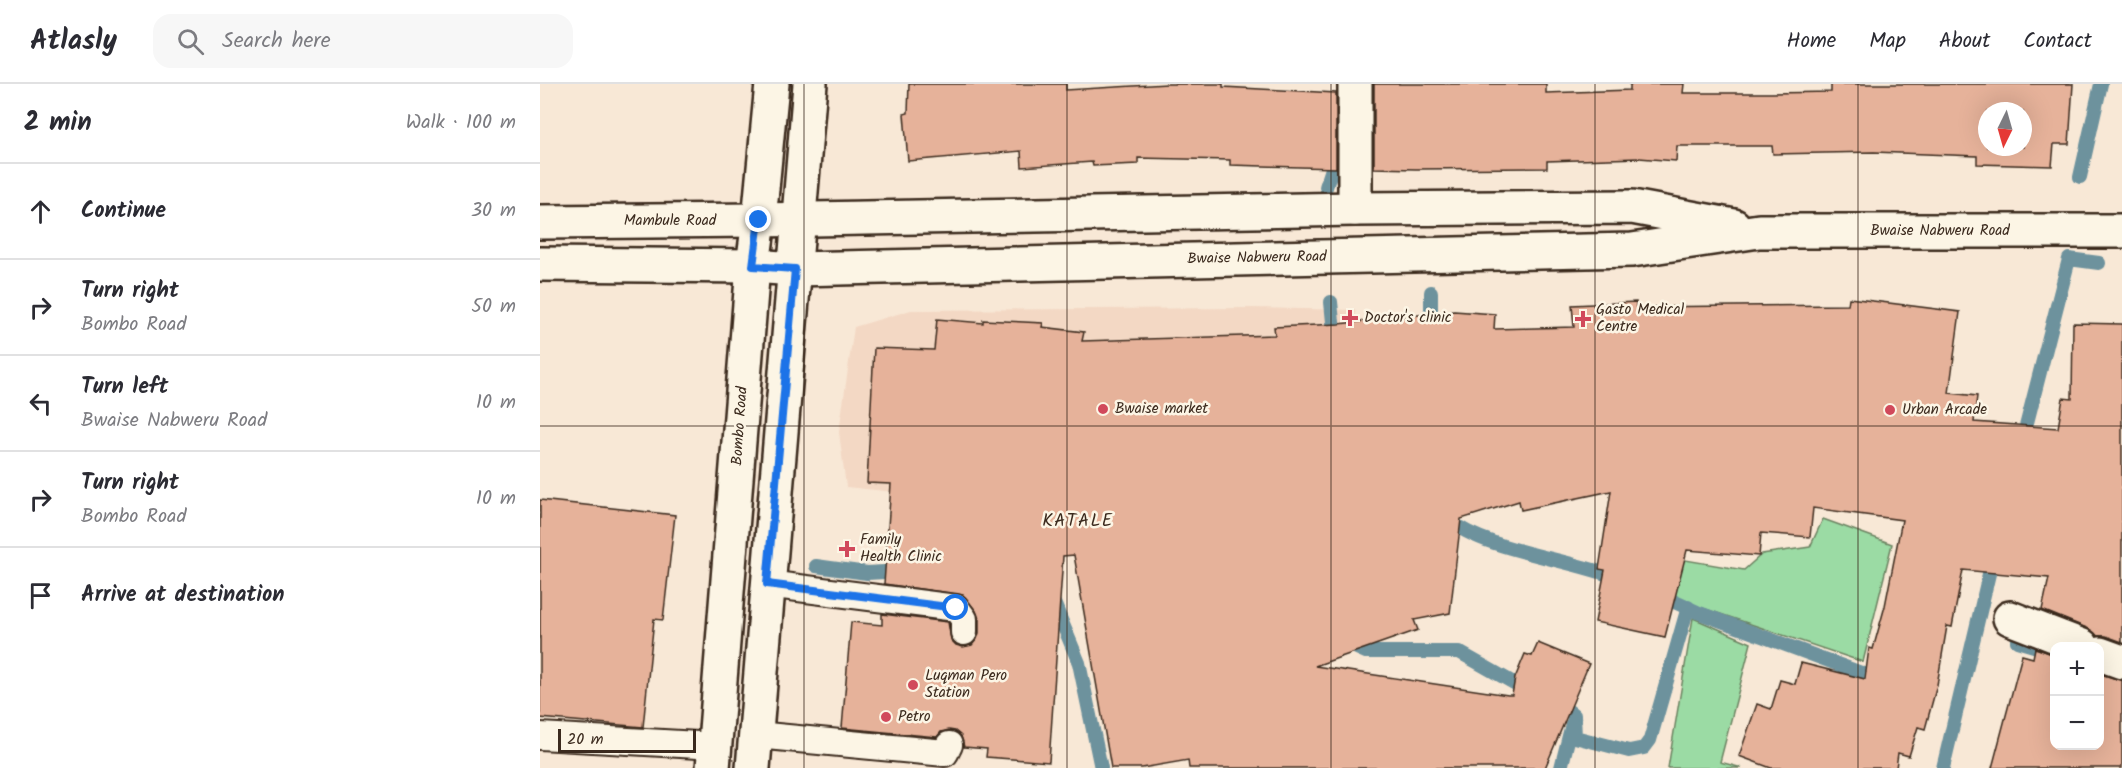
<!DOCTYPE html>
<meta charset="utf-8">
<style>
:root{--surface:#fff;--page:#f7f7f7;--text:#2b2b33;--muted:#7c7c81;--line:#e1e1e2}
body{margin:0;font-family:Kalam,sans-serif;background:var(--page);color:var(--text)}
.controls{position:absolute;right:18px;bottom:18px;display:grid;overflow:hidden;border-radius:12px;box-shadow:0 6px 24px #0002}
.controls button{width:54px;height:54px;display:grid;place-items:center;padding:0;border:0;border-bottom:2px solid var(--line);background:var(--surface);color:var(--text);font:30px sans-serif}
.compass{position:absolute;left:1438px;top:18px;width:54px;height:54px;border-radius:50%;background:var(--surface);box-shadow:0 6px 24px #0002;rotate:185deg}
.scale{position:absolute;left:18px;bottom:15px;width:138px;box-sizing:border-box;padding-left:6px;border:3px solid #3b2a1e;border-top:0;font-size:16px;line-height:21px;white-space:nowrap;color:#3b2a1e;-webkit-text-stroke:4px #fcf5e5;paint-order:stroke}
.stop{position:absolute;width:18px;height:18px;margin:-14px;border:4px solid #1a73e8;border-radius:50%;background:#fff}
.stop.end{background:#1a73e8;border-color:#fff;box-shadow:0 2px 6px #0008}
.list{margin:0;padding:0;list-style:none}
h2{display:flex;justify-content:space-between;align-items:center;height:78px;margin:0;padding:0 24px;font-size:26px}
h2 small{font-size:20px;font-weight:400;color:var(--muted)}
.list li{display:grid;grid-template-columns:39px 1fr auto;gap:18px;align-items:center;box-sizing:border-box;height:96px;padding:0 24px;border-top:2px solid var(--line)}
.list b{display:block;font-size:22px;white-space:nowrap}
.list p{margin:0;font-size:20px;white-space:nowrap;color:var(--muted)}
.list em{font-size:20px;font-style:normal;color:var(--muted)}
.icon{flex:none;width:33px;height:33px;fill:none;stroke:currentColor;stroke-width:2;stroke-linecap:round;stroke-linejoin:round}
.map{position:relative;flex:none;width:1582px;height:684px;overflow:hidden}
header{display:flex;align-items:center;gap:36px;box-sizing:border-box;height:84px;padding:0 30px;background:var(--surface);border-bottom:2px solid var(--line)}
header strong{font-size:28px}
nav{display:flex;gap:33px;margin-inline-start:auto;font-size:21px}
.search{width:420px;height:54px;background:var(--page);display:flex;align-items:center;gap:15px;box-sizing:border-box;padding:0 21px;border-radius:18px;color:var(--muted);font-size:22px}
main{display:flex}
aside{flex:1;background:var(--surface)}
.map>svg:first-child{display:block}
.built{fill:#f3d8c4}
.green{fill:#9bdba4;stroke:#6b8261;stroke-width:1.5}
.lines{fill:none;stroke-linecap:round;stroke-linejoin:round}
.stream{stroke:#6d929d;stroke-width:14}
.building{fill:#e6b29a;stroke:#3b2a1e;stroke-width:1.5;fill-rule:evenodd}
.lane-casing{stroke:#3b2a1e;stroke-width:30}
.street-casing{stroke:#3b2a1e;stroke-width:38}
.secondary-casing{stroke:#3b2a1e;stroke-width:38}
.primary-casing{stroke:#3b2a1e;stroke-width:38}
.lane{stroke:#fcf5e5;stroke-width:26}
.street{stroke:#fcf5e5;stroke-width:33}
.secondary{stroke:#fcf5e5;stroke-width:33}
.primary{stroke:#fcf5e5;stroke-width:33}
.route{stroke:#1a73e8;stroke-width:8}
.grid{fill:none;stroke:#3b2a1e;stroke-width:1.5;stroke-opacity:0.55}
.poi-dot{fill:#d1495b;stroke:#fcf5e5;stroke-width:2}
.labels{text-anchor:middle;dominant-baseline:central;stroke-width:5;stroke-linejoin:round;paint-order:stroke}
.street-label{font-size:15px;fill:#3b2a1e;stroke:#fcf5e5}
.poi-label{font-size:15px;fill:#3b2a1e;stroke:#fcf5e5;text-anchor:start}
.quarter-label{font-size:18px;letter-spacing:1.5px;fill:#3b2a1e;stroke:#fcf5e5}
</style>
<header>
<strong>Atlasly</strong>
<div class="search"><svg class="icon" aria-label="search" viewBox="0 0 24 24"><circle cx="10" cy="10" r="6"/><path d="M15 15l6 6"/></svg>Search here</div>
<nav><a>Home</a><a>Map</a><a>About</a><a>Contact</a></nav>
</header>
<main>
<aside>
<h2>2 min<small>Walk · 100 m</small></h2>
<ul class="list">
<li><svg class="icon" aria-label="ahead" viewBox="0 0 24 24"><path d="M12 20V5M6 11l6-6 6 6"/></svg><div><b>Continue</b></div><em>30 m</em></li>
<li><svg class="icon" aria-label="right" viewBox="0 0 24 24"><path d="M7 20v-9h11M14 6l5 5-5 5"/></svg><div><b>Turn right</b><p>Bombo Road</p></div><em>50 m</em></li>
<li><svg class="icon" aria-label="left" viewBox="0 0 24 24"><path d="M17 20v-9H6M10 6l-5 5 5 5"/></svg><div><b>Turn left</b><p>Bwaise Nabweru Road</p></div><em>10 m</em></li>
<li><svg class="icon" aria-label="right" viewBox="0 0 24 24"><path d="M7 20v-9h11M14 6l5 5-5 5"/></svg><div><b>Turn right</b><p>Bombo Road</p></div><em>10 m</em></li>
<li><svg class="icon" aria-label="arrive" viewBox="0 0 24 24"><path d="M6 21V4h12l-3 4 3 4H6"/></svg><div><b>Arrive at destination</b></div></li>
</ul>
</aside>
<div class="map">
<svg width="1582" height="684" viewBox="0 0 1582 684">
<rect width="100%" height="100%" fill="#f8e8d6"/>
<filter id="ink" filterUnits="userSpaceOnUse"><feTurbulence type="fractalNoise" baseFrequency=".0167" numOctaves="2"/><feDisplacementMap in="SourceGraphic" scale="12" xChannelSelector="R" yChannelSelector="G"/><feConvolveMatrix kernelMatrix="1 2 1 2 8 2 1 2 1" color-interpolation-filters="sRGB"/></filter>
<g filter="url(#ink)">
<path class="built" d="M710 224 815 226 824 302 433 416 306 403 299 348 314 243 371 226Z"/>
<g class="green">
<path d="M1283 435 1352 460 1323 578 1127 512 1134 474 1204 486 1222 470 1270 463Z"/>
<path d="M1153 534 1211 559 1180 678 1202 684H1128Z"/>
</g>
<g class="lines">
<g class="stream">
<path d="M1540 93 1561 0"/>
<path d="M786 103 804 48"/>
<path d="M791 218 795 258"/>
<path d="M891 246V208"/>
<path d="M1482 358 1529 175 1559 179"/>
<path d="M907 435C948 468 1029 474 1080 495"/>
<path d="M276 482 327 489 362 487"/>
<path d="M1117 510 1157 528 1343 597"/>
<path d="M512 514 539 579 561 684"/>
<path d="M809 553 817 564 826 568H919L988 607"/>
<path d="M1477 557 1514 568"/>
<path d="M1013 621 1025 624 1034 631 1035 653 1089 667 1104 664 1110 656 1148 523"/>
<path d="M1021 684 1032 640"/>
<path d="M1403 684 1453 473"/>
</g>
</g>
<g class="building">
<path d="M369 0H526V6L627 0H683V3L796 9V84L690 81V76L598 74V80L553 82 552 78 482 83 481 67 368 77 364 30 368 29Z"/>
<path d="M834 0H1006V9L1090 6V0H1144L1143 9H1231L1291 8V0H1533L1529 60H1514L1512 82 1437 80V72L1334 68 1233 70 1232 62H1137L1136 77 1099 74 1007 77V84L876 85 834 84ZM1447 27H1483V63H1447Z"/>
<path d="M1309 214 1420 228 1409 309 1437 312 1434 338 1518 344 1523 314 1532 315 1533 239 1582 240V558L1566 552H1557L1549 545 1502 526 1509 494 1423 486 1412 543 1407 542 1397 601 1385 645 1378 643 1369 672 1358 669 1356 684H1231L1199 672 1217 620 1231 625 1240 596 1255 600 1261 579 1325 595 1329 564 1333 565 1345 522 1362 436 1273 424 1270 453 1221 449 1219 472 1147 466 1125 553 1055 538 1065 486 1059 485 1071 407 981 426 979 417 921 435 910 529 874 536 878 546 775 582 968 611H972L975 594 985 570 992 572 998 559 1049 580 1005 684H649L648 676 602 684H571L534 471 523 472 509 678 446 673 447 665 424 663 421 652 415 647 409 646 401 648 397 653 302 644 311 538 342 541V530L408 538 411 556 416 561 423 563 432 561 437 555 439 549V535L436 527 423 511 344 500 351 400 327 399 334 264 394 266 397 235 443 239V236L503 239 502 243 544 248 542 257 735 251 734 243 799 240 914 227 955 230 954 245 1034 243 1032 221 1096 218V223L1308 221Z"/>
<path d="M0 416 135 431 123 536 114 535 103 643 0 634Z"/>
<path d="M1495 564 1515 571V662H1560V590L1582 596V684H1452L1482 571 1493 574Z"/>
</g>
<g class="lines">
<defs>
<g id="lane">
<path d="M227 500 416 524 424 535V548"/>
<path d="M216 651 405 669 409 661"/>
<path d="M0 652 176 662"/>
</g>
<g id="street">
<path d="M815 0V125"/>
<path d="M1470 534 1542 562"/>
<path d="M1560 570 1582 578"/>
</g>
<g id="secondary">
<path d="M0 138 219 136 815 125 1092 123 1194 142"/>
<path d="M0 180 213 182 255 185 1092 166 1219 147H1582"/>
</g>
<g id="primary">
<path d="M173 684 213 182 219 136 232 0"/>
<path d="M213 684 270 0"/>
</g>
</defs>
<use href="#lane" class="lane-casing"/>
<use href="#street" class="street-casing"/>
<use href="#secondary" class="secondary-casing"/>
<use href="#primary" class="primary-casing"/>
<use href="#lane" class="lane"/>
<use href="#street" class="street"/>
<use href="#secondary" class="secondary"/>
<use href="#primary" class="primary"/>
</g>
</g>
<g class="lines" filter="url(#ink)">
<path class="route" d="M219 136 213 182 255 185 227 500 416 524"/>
</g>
<path class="grid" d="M264 0V684M527 0V684M791 0V684M1055 0V684M1318 0V684M0 342H1582"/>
<g class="poi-dot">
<path d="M807 225h6v6h6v6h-6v6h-6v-6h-6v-6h6z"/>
<path d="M1040 226h6v6h6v6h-6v6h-6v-6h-6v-6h6z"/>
<circle cx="563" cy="325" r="6"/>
<circle cx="1350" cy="326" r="6"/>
<path d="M304 456h6v6h6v6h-6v6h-6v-6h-6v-6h6z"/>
<circle cx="373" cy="601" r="6"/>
<circle cx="346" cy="633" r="6"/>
</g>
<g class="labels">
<g class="street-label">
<text x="130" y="137">Mambule Road</text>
<text x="1400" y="147">Bwaise Nabweru Road</text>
<text transform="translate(717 174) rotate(-1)">Bwaise Nabweru Road</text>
<text transform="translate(200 342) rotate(-86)">Bombo Road</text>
</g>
<g class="poi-label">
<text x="1056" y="226">Gasto Medical<tspan x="1056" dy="17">Centre</tspan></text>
<text x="824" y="234">Doctor's clinic</text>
<text x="575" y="325">Bwaise market</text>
<text x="1362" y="326">Urban Arcade</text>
<text x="320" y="456">Family<tspan x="320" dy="17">Health Clinic</tspan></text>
<text x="385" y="592">Luqman Pero<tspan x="385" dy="17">Station</tspan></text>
<text x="358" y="633">Petro</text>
</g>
<g class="quarter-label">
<text x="538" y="437">KATALE</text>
</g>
</g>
</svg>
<div class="controls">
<button>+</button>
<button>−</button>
</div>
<svg class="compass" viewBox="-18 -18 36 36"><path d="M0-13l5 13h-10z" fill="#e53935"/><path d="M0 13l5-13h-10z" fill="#7c7c81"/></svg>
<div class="scale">20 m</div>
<div class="stop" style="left:416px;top:524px"></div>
<div class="stop end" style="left:219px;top:136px"></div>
</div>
</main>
